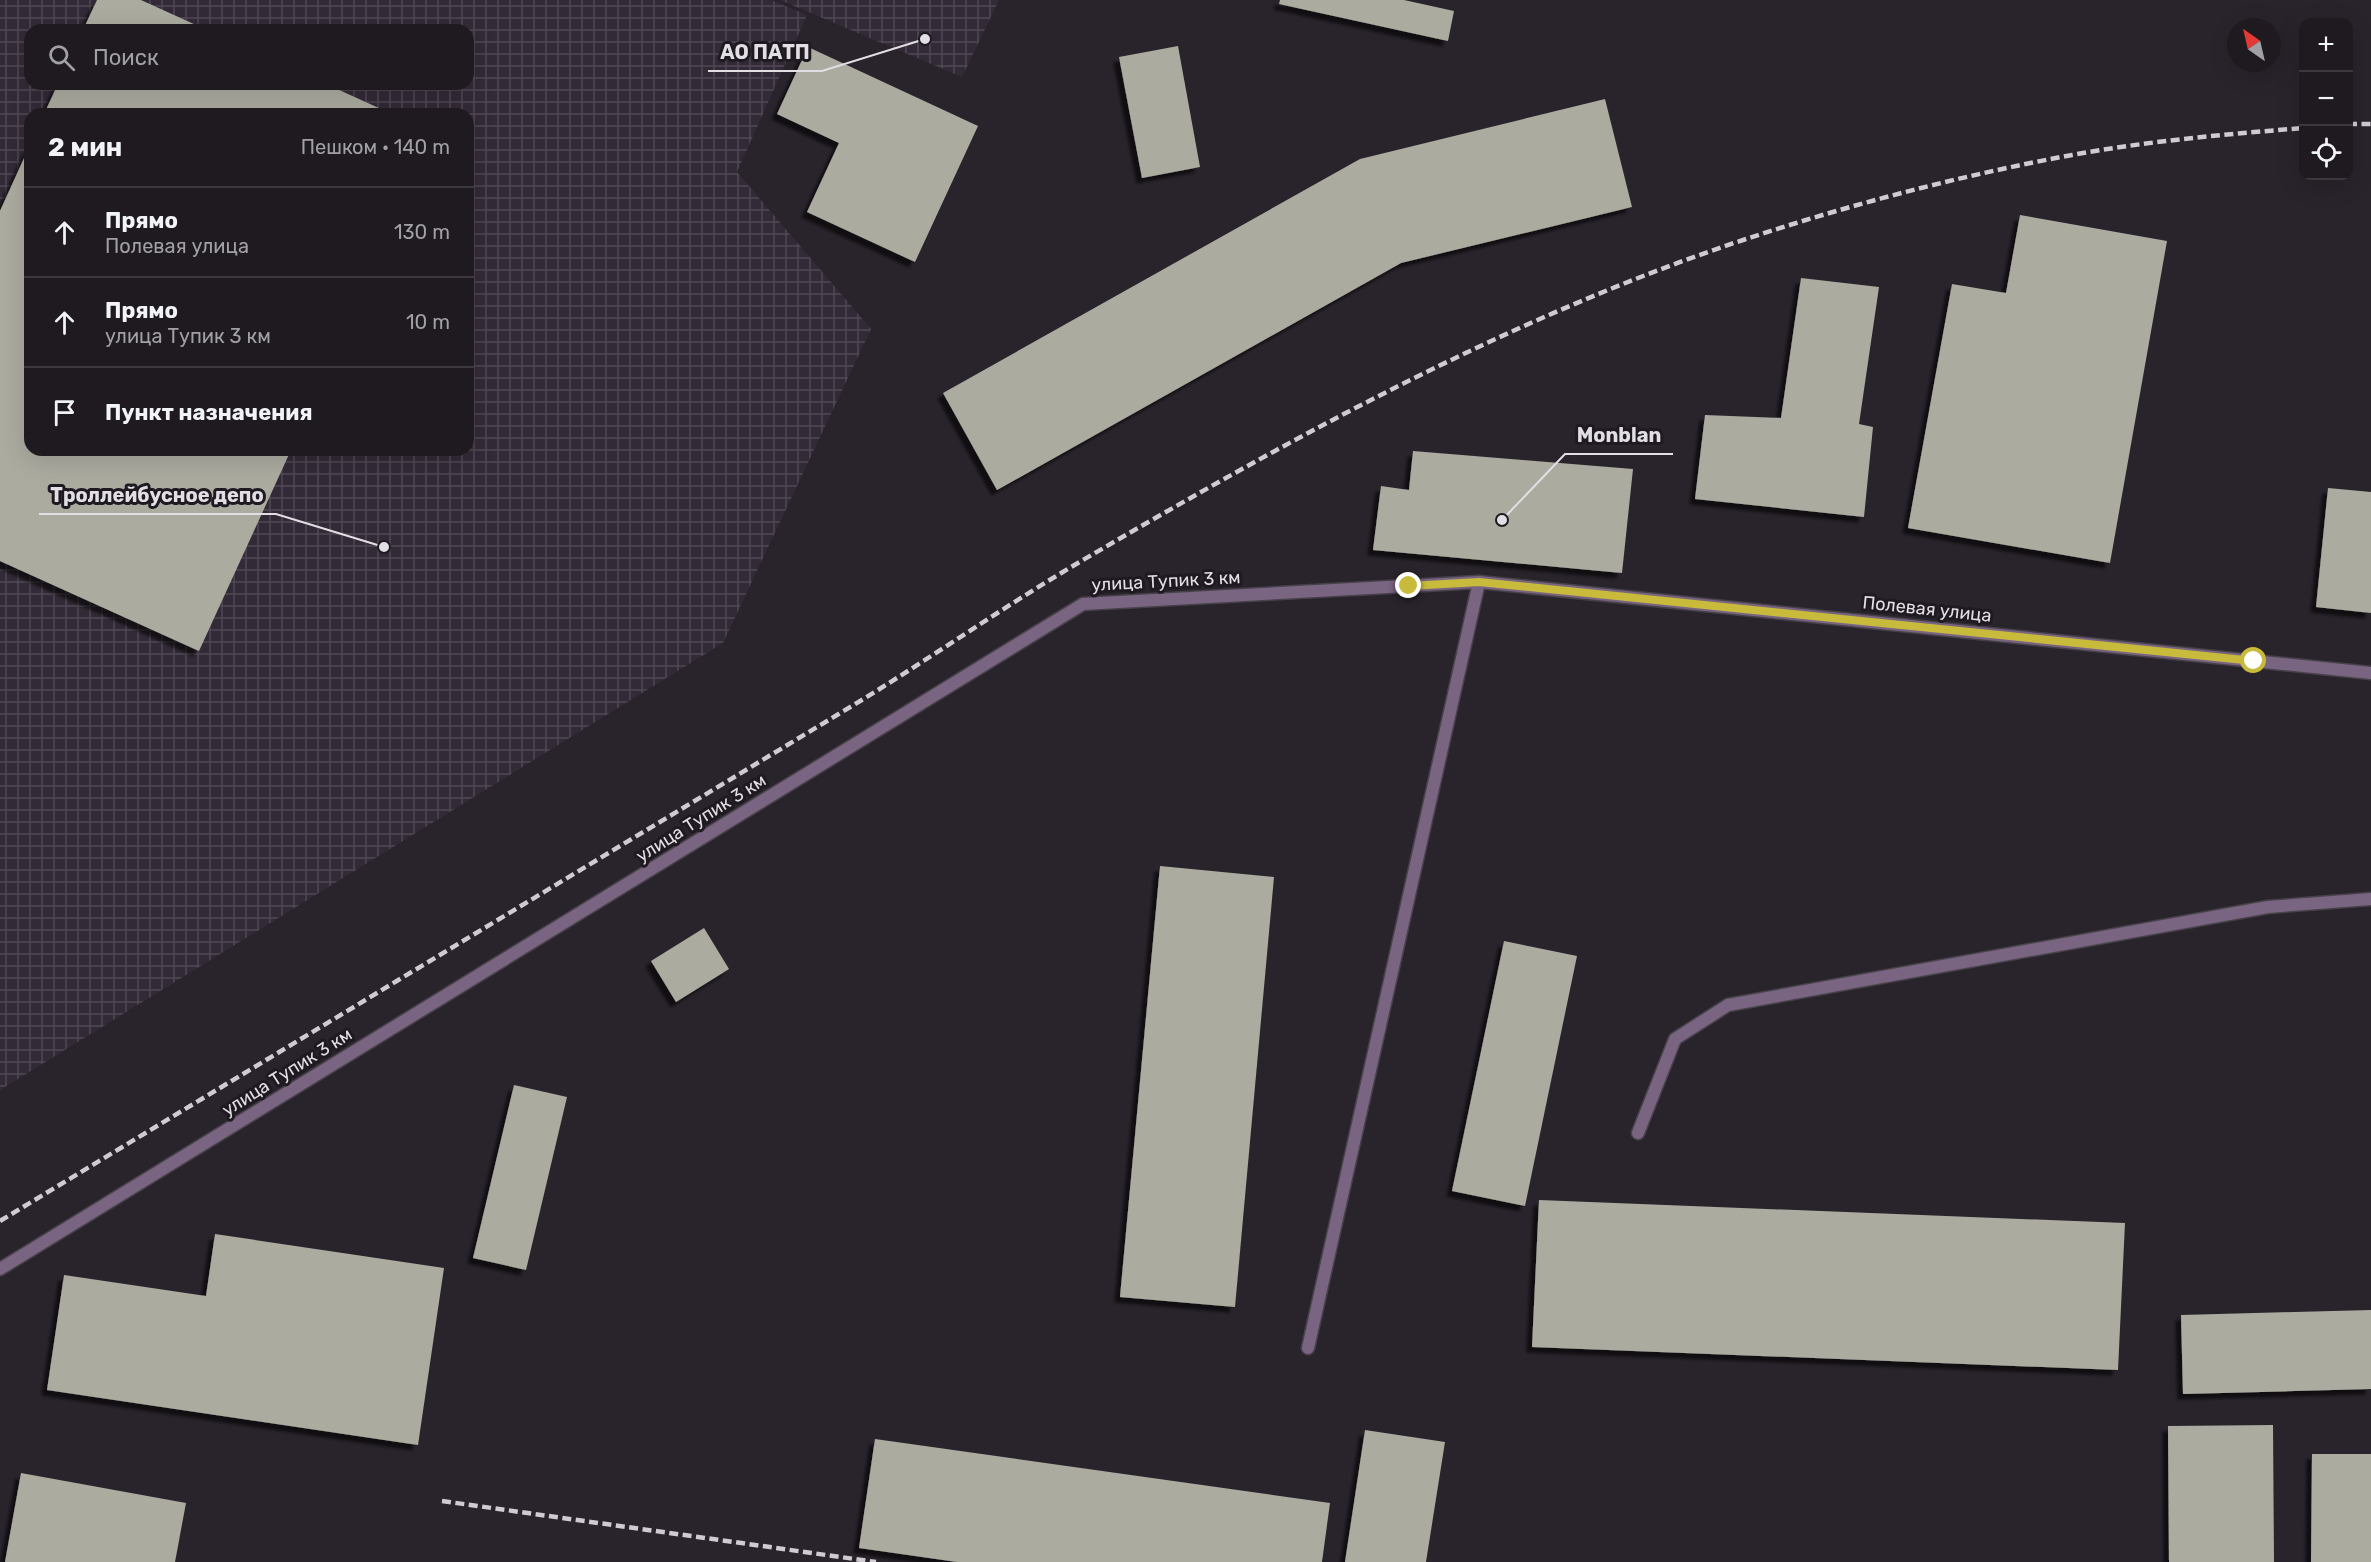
<!DOCTYPE html>
<html lang="ru">
<meta charset="utf-8">
<style>
:root{--surface:#1f1a20;--page:#2c272d;--text:#f1f3f6;--muted:#a1a1a5;--line:#3c383e}
body{margin:0;font-family:Rubik,sans-serif;background:var(--page);color:var(--text)}
.controls{position:absolute;right:18px;top:18px;display:grid;overflow:hidden;border-radius:12px;box-shadow:0 6px 24px #0002}
.controls button{width:54px;height:54px;display:grid;place-items:center;padding:0;border:0;border-bottom:2px solid var(--line);background:var(--surface);color:var(--text);font:30px sans-serif}
.compass{position:absolute;left:2227px;top:18px;width:54px;height:54px;border-radius:50%;background:var(--surface);box-shadow:0 6px 24px #0002;rotate:326deg}
.stop{position:absolute;width:18px;height:18px;margin:-14px;border:4px solid #c8bb3b;border-radius:50%;background:#fff}
.stop.end{background:#c8bb3b;border-color:#fff;box-shadow:0 2px 6px #0008}
.list{margin:0;padding:0;list-style:none}
h2{display:flex;justify-content:space-between;align-items:center;height:78px;margin:0;padding:0 24px;font-size:26px}
h2 small{font-size:20px;font-weight:400;color:var(--muted)}
.list li{display:grid;grid-template-columns:39px 1fr auto;gap:18px;align-items:center;box-sizing:border-box;height:90px;padding:0 24px;border-top:2px solid var(--line)}
.list b{display:block;font-size:22px;white-space:nowrap}
.list p{margin:0;font-size:20px;white-space:nowrap;color:var(--muted)}
.list em{font-size:20px;font-style:normal;color:var(--muted)}
.icon{flex:none;width:33px;height:33px;fill:none;stroke:currentColor;stroke-width:2;stroke-linecap:round;stroke-linejoin:round}
.map{position:relative;flex:none;width:2371px;height:1562px;overflow:hidden}
.search{position:absolute;background:var(--surface);box-shadow:0 6px 24px #0002;left:24px;top:24px;width:450px;height:66px;display:flex;align-items:center;gap:15px;box-sizing:border-box;padding:0 21px;border-radius:18px;color:var(--muted);font-size:22px}
.panel{position:absolute;background:var(--surface);box-shadow:0 6px 24px #0002;left:24px;top:108px;width:450px;height:348px;border-radius:18px}
.map>svg:first-child{display:block}
.industrial{fill:url(#industrial-grid);fill-rule:evenodd}
.building{fill:#acaba0;filter:url(#shadow)}
.lines{fill:none;stroke-linecap:round;stroke-linejoin:round}
.service-casing{stroke:#474149;stroke-width:15}
.minor-casing{stroke:#474149;stroke-width:15}
.tertiary-casing{stroke:#474149;stroke-width:15}
.service{stroke:#796481;stroke-width:12}
.minor{stroke:#796481;stroke-width:12}
.tertiary{stroke:#796481;stroke-width:12}
.rail{stroke:#cfcbd1;stroke-width:4.5;stroke-dasharray:9 4.5;stroke-linecap:butt}
.route{stroke:#c8bb3b;stroke-width:8}
.labels{text-anchor:middle;dominant-baseline:central;stroke-width:6;stroke-linejoin:round;paint-order:stroke}
.street-label{font-size:18px;fill:#e2dfe4;stroke:#1f1a21}
.leader{fill:none;stroke:#e2dfe4;stroke-width:2}
.callout-dot{fill:#e2dfe4;stroke:#1f1a21;stroke-width:2}
.callout-label{font-size:20px;text-anchor:middle;font-weight:bold;fill:#e2dfe4;stroke:#1f1a21;stroke-width:6;stroke-linejoin:round;paint-order:stroke}
</style>
<div class="map">
<svg width="2371" height="1562" viewBox="0 0 2371 1562">
<defs>
<pattern id="industrial-grid" width="8" height="8" patternUnits="userSpaceOnUse" patternTransform="scale(1.5)"><rect width="8" height="8" fill="#332a37"/><path d="M0 4h8M4 0v8" fill="none" stroke="#504854"/></pattern>
<filter id="shadow"><feDropShadow dx="-5.5" dy="5.5" stdDeviation="1.5" flood-color="#0009"/></filter>
</defs>
<rect width="100%" height="100%" fill="#29232b"/>
<g class="industrial">
<path d="M0 0H771L807 15 737 172 871 329 723 643 0 1090ZM30 30H468V84H30ZM30 114H468V450H30Z"/>
<path d="M780 0H999L962 77Z"/>
</g>
<g class="building">
<path d="M97 0H141L207 30H83Z"/>
<path d="M1280 0H1404L1454 11 1448 41 1279 4Z"/>
<path d="M1178 46 1200 167 1142 178 1119 57Z"/>
<path d="M808 47 978 126 915 262 807 212 839 143 777 114Z"/>
<path d="M58 84H326L392 114H44Z"/>
<path d="M1605 99 1632 207 1401 263 997 490 943 393 1360 159Z"/>
<path d="M30 145V450H291L199 651 0 561V211Z"/>
<path d="M2020 215 2167 241 2110 563 1908 528 1952 284 2006 293Z"/>
<path d="M1801 278 1879 287 1859 424 1873 427 1864 517 1695 499 1705 415 1781 418Z"/>
<path d="M1413 451 1633 469 1622 573 1373 550 1381 486 1409 490Z"/>
<path d="M2328 488 2371 492V613L2316 607Z"/>
<path d="M1160 866 1274 877 1235 1307 1120 1297Z"/>
<path d="M704 928 729 969 676 1002 651 961Z"/>
<path d="M1504 941 1577 956 1525 1206 1452 1191Z"/>
<path d="M514 1085 567 1097 526 1270 473 1258Z"/>
<path d="M1539 1200 2125 1223 2118 1370 1532 1347Z"/>
<path d="M215 1234 444 1268 418 1445 47 1390 64 1275 206 1296Z"/>
<path d="M2371 1310V1389L2183 1394 2181 1315Z"/>
<path d="M2273 1425 2274 1562H2169L2168 1426Z"/>
<path d="M1365 1430 1445 1442 1426 1562H1345Z"/>
<path d="M875 1439 1330 1503 1322 1562H957L859 1548Z"/>
<path d="M2312 1454H2371V1562H2311Z"/>
<path d="M21 1473 186 1503 175 1562H5Z"/>
</g>
<g class="lines">
<defs>
<g id="service">
<path d="M1638 1133 1675 1039 1728 1005 2268 907 2371 899"/>
<path d="M1308 1348 1479 582"/>
</g>
<path id="minor" d="M0 1269 1083 604 1479 582"/>
<path id="tertiary" d="M1479 582 2371 673"/>
</defs>
<use href="#service" class="service-casing"/>
<use href="#minor" class="minor-casing"/>
<use href="#tertiary" class="tertiary-casing"/>
<use href="#service" class="service"/>
<use href="#minor" class="minor"/>
<use href="#tertiary" class="tertiary"/>
<g class="rail">
<path d="M2348 124H2371"/>
<path d="M0 1221C281 1051 562 881 842 712 924 663 1001 608 1083 560 1295 436 1513 316 1746 239 1852 204 1963 175 2072 155 2149 141 2226 134 2304 128"/>
<path d="M442 1501 876 1562"/>
</g>
</g>
<g class="lines">
<path class="route" d="M1409 586 1479 582 2254 661"/>
</g>
<g class="labels">
<g class="street-label">
<text transform="translate(1166 581) rotate(-3)">улица Тупик 3 км</text>
<text transform="translate(1927 609) rotate(6)">Полевая улица</text>
<text transform="translate(701 818) rotate(-32)">улица Тупик 3 км</text>
<text transform="translate(287 1072) rotate(-32)">улица Тупик 3 км</text>
</g>
</g>
<path class="leader" d="M925 39L822 71H708M1502 520L1565 454H1673M384 547L276 514H39"/>
<g class="callout-dot">
<circle cx="925" cy="39" r="6"/>
<circle cx="1502" cy="520" r="6"/>
<circle cx="384" cy="547" r="6"/>
</g>
<g class="callout-label">
<text x="765" y="59">АО ПАТП</text>
<text x="1619" y="442">Monblan</text>
<text x="157" y="502">Троллейбусное депо</text>
</g>
</svg>
<div class="controls">
<button>+</button>
<button>−</button>
<button><svg class="icon" aria-label="locate" viewBox="0 0 24 24"><circle cx="12" cy="12" r="6"/><path d="M12 2v4M12 18v4M2 12h4M18 12h4"/></svg></button>
</div>
<svg class="compass" viewBox="-18 -18 36 36"><path d="M0-13l5 13h-10z" fill="#e53935"/><path d="M0 13l5-13h-10z" fill="#a1a1a5"/></svg>
<div class="stop" style="left:2254px;top:661px"></div>
<div class="stop end" style="left:1409px;top:586px"></div>
<div class="search"><svg class="icon" aria-label="search" viewBox="0 0 24 24"><circle cx="10" cy="10" r="6"/><path d="M15 15l6 6"/></svg>Поиск</div>
<section class="panel">
<h2>2 мин<small>Пешком · 140 m</small></h2>
<ul class="list">
<li><svg class="icon" aria-label="ahead" viewBox="0 0 24 24"><path d="M12 20V5M6 11l6-6 6 6"/></svg><div><b>Прямо</b><p>Полевая улица</p></div><em>130 m</em></li>
<li><svg class="icon" aria-label="ahead" viewBox="0 0 24 24"><path d="M12 20V5M6 11l6-6 6 6"/></svg><div><b>Прямо</b><p>улица Тупик 3 км</p></div><em>10 m</em></li>
<li><svg class="icon" aria-label="arrive" viewBox="0 0 24 24"><path d="M6 21V4h12l-3 4 3 4H6"/></svg><div><b>Пункт назначения</b></div></li>
</ul>
</section>
</div>
